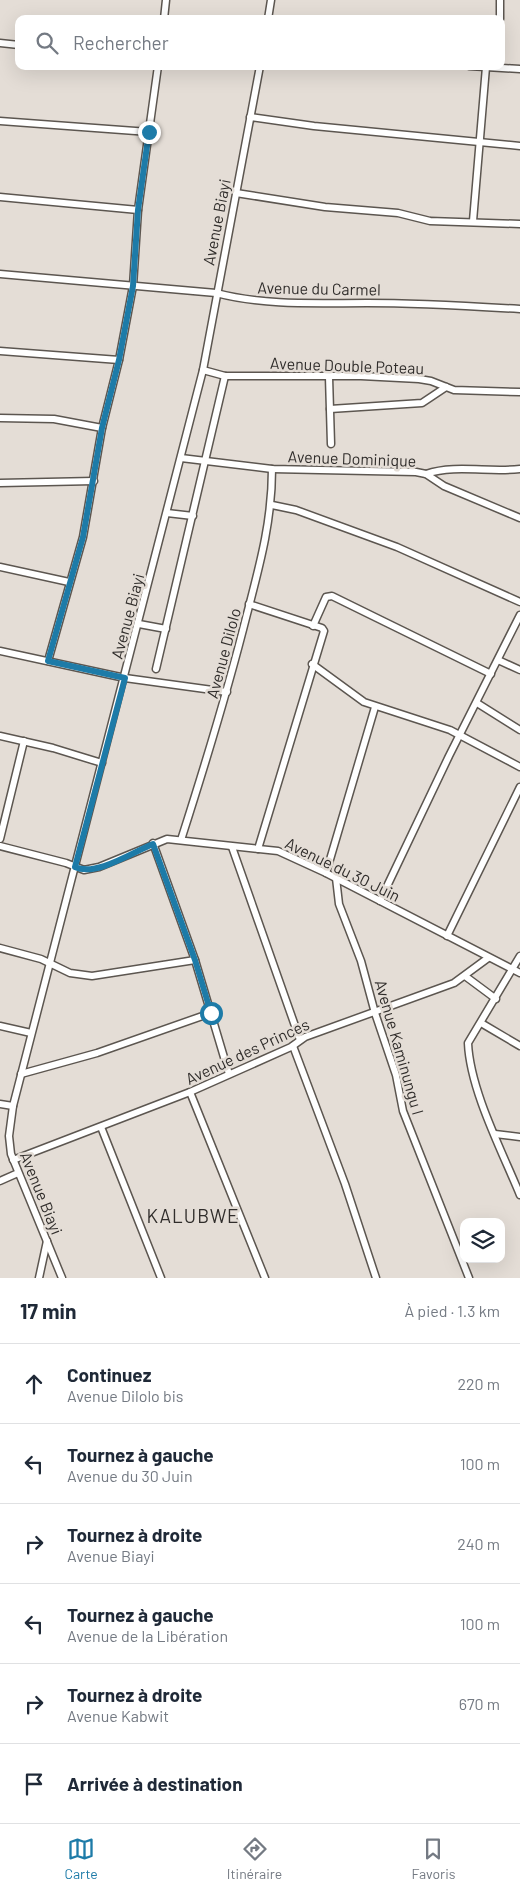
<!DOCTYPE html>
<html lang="fr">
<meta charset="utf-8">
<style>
:root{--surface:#fff;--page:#f2f2f3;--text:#1f2937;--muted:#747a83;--line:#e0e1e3;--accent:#1d7ba8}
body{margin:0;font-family:Barlow,sans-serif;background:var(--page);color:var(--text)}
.controls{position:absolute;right:15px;bottom:15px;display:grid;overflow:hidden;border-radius:10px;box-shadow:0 5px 20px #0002}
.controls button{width:45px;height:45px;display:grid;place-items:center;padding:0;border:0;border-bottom:1px solid var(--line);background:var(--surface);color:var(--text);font:25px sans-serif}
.stop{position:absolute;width:15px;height:15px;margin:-11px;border:4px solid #1d7ba8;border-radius:50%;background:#fff}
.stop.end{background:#1d7ba8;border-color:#fff;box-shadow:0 1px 5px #0008}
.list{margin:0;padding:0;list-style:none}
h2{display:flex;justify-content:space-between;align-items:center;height:65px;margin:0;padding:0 20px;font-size:21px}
h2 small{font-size:16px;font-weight:400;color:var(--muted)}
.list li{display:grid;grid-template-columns:32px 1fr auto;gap:15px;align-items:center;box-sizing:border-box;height:80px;padding:0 20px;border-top:1px solid var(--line)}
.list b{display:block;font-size:19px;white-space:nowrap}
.list p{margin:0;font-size:16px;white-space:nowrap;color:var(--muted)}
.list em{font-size:16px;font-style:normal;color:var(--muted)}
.icon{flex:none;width:28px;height:28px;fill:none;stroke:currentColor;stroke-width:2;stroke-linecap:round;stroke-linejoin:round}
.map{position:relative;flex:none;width:520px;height:1278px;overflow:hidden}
.search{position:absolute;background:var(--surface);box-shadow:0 5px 20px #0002;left:15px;right:15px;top:15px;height:55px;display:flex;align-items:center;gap:12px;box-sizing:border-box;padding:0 18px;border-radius:10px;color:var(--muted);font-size:19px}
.sheet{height:545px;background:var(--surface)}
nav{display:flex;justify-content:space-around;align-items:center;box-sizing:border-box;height:70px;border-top:1px solid var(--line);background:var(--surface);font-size:14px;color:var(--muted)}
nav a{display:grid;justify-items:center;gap:2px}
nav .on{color:var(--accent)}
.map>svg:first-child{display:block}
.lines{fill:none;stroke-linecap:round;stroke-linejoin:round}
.minor-casing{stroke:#5c5650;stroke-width:9}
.minor{stroke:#fff;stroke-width:6}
.route{stroke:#1d7ba8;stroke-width:6}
.labels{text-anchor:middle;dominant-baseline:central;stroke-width:5;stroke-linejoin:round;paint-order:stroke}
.street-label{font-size:16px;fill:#302d2b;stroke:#e4ddd6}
.quarter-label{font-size:19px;letter-spacing:1px;fill:#302d2b;stroke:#e4ddd6}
</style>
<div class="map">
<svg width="520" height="1278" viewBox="0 0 520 1278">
<rect width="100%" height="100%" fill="#e4ddd6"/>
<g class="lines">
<defs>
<g id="minor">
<path d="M500 0V19"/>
<path d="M164 19 166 0"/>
<path d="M268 19 271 0"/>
<path d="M0 43 19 45"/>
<path d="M469 66 520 69"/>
<path d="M250 117 314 126 520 146"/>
<path d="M0 121 149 132"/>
<path d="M236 193 325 207 398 213 430 221 520 224"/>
<path d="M0 197 138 210"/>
<path d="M473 221 486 67"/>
<path d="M0 274 216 293C266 306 316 303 367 303 418 303 469 306 520 309"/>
<path d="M0 351 119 360"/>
<path d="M203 370 225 376H361L419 379 431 381 454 390 520 392"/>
<path d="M329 377 331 444"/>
<path d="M330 409 422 403 446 387"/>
<path d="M0 418 54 419 102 428"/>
<path d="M181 458 272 469 416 472 426 474 444 486 520 518"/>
<path d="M426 474C456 464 489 473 520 469"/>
<path d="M0 483 94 481"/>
<path d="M272 505 296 510 397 547 520 602"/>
<path d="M167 513 193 516"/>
<path d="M0 567 69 582"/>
<path d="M249 604 322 628 324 631 258 849"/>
<path d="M139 624 166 629"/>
<path d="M313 626 326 597 332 596 491 674"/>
<path d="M0 651 125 678"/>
<path d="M498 660 520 670"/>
<path d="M48 661 83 537 102 428 119 360 133 286 138 210 158 66"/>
<path d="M312 664 364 702 450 730 520 767"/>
<path d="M156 669 225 376"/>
<path d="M125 678 227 692"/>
<path d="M477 703 520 730"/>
<path d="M0 736 53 748 102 763"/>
<path d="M0 839 24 741"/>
<path d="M181 840C205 765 228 690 247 614 260 564 272 521 272 469"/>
<path d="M153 843 195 960 229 1074"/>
<path d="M0 846 66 863 84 870 99 867 167 839 278 851 326 873 520 973"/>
<path d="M232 847 300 1040"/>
<path d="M326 873 375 707"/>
<path d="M336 878 339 904 361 961 375 1013 396 1075 403 1111 469 1278"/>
<path d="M380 901 449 756 520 615"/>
<path d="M447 936 520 787"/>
<path d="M0 948 41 959 70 973 92 976 195 960"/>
<path d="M520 956 468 1043C470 1090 502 1151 520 1195"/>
<path d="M465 976 496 999"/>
<path d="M481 1023 520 1046"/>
<path d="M0 1026 31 1033"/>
<path d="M293 1046 345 1184 376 1278"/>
<path d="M21 1074 97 1053 211 1013"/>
<path d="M190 1092 265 1278"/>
<path d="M0 1104 13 1106"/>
<path d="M101 1127 161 1278"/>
<path d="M495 1134 520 1137"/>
<path d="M13 1160 190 1092 291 1047 305 1037 454 983 488 958"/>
<path d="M0 1181 18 1173"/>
<path d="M39 1278 47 1241"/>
<path d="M62 1278 11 1154 9 1136 13 1106 203 370 260 66"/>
</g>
</defs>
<use href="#minor" class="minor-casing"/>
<use href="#minor" class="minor"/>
</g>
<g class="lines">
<path class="route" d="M149 132 138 210 133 286 119 360 102 428 83 537 48 661 125 678 75 867C96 877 133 852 153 844L195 960 211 1013"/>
</g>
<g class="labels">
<g class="street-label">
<text transform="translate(216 222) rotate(-79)">Avenue Biayi</text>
<text transform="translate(319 288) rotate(1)">Avenue du Carmel</text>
<text transform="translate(347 365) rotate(2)">Avenue Double Poteau</text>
<text transform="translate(352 458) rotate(2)">Avenue Dominique</text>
<text transform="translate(127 616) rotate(-75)">Avenue Biayi</text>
<text transform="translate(223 653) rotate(-75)">Avenue Dilolo</text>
<text transform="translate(343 869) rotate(26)">Avenue du 30 Juin</text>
<text transform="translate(400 1047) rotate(74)">Avenue Kaminungu I</text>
<text transform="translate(247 1051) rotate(-25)">Avenue des Princes</text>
<text transform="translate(42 1193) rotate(68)">Avenue Biayi</text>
</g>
<g class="quarter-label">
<text x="193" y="1215">KALUBWE</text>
</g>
</g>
</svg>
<div class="controls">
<button><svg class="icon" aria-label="layers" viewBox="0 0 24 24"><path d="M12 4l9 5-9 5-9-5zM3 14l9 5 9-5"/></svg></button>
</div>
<div class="stop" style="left:211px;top:1013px"></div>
<div class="stop end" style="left:149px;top:132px"></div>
<div class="search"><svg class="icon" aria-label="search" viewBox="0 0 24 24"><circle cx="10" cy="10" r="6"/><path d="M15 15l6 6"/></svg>Rechercher</div>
</div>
<section class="sheet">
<h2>17 min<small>À pied · 1.3 km</small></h2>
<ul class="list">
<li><svg class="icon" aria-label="ahead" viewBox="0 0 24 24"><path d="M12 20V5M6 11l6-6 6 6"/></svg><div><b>Continuez</b><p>Avenue Dilolo bis</p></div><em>220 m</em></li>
<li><svg class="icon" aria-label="left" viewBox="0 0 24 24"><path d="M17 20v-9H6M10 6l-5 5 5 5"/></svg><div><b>Tournez à gauche</b><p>Avenue du 30 Juin</p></div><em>100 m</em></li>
<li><svg class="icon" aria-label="right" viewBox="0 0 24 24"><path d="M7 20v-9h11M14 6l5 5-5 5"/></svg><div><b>Tournez à droite</b><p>Avenue Biayi</p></div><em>240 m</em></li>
<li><svg class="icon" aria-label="left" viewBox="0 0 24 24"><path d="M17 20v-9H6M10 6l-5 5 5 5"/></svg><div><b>Tournez à gauche</b><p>Avenue de la Libération</p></div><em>100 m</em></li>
<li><svg class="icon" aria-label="right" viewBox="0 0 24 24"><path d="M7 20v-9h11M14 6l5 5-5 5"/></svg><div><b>Tournez à droite</b><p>Avenue Kabwit</p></div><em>670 m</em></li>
<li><svg class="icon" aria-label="arrive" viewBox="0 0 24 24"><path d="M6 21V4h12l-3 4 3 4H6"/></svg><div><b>Arrivée à destination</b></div></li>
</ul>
</section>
<nav>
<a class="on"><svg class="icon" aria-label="map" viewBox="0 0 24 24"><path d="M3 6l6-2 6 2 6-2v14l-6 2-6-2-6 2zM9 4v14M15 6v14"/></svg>Carte</a>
<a><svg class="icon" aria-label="directions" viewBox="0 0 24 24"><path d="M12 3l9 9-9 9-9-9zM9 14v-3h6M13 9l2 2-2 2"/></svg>Itinéraire</a>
<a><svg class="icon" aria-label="saved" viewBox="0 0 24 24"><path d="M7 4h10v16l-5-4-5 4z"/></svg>Favoris</a>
</nav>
